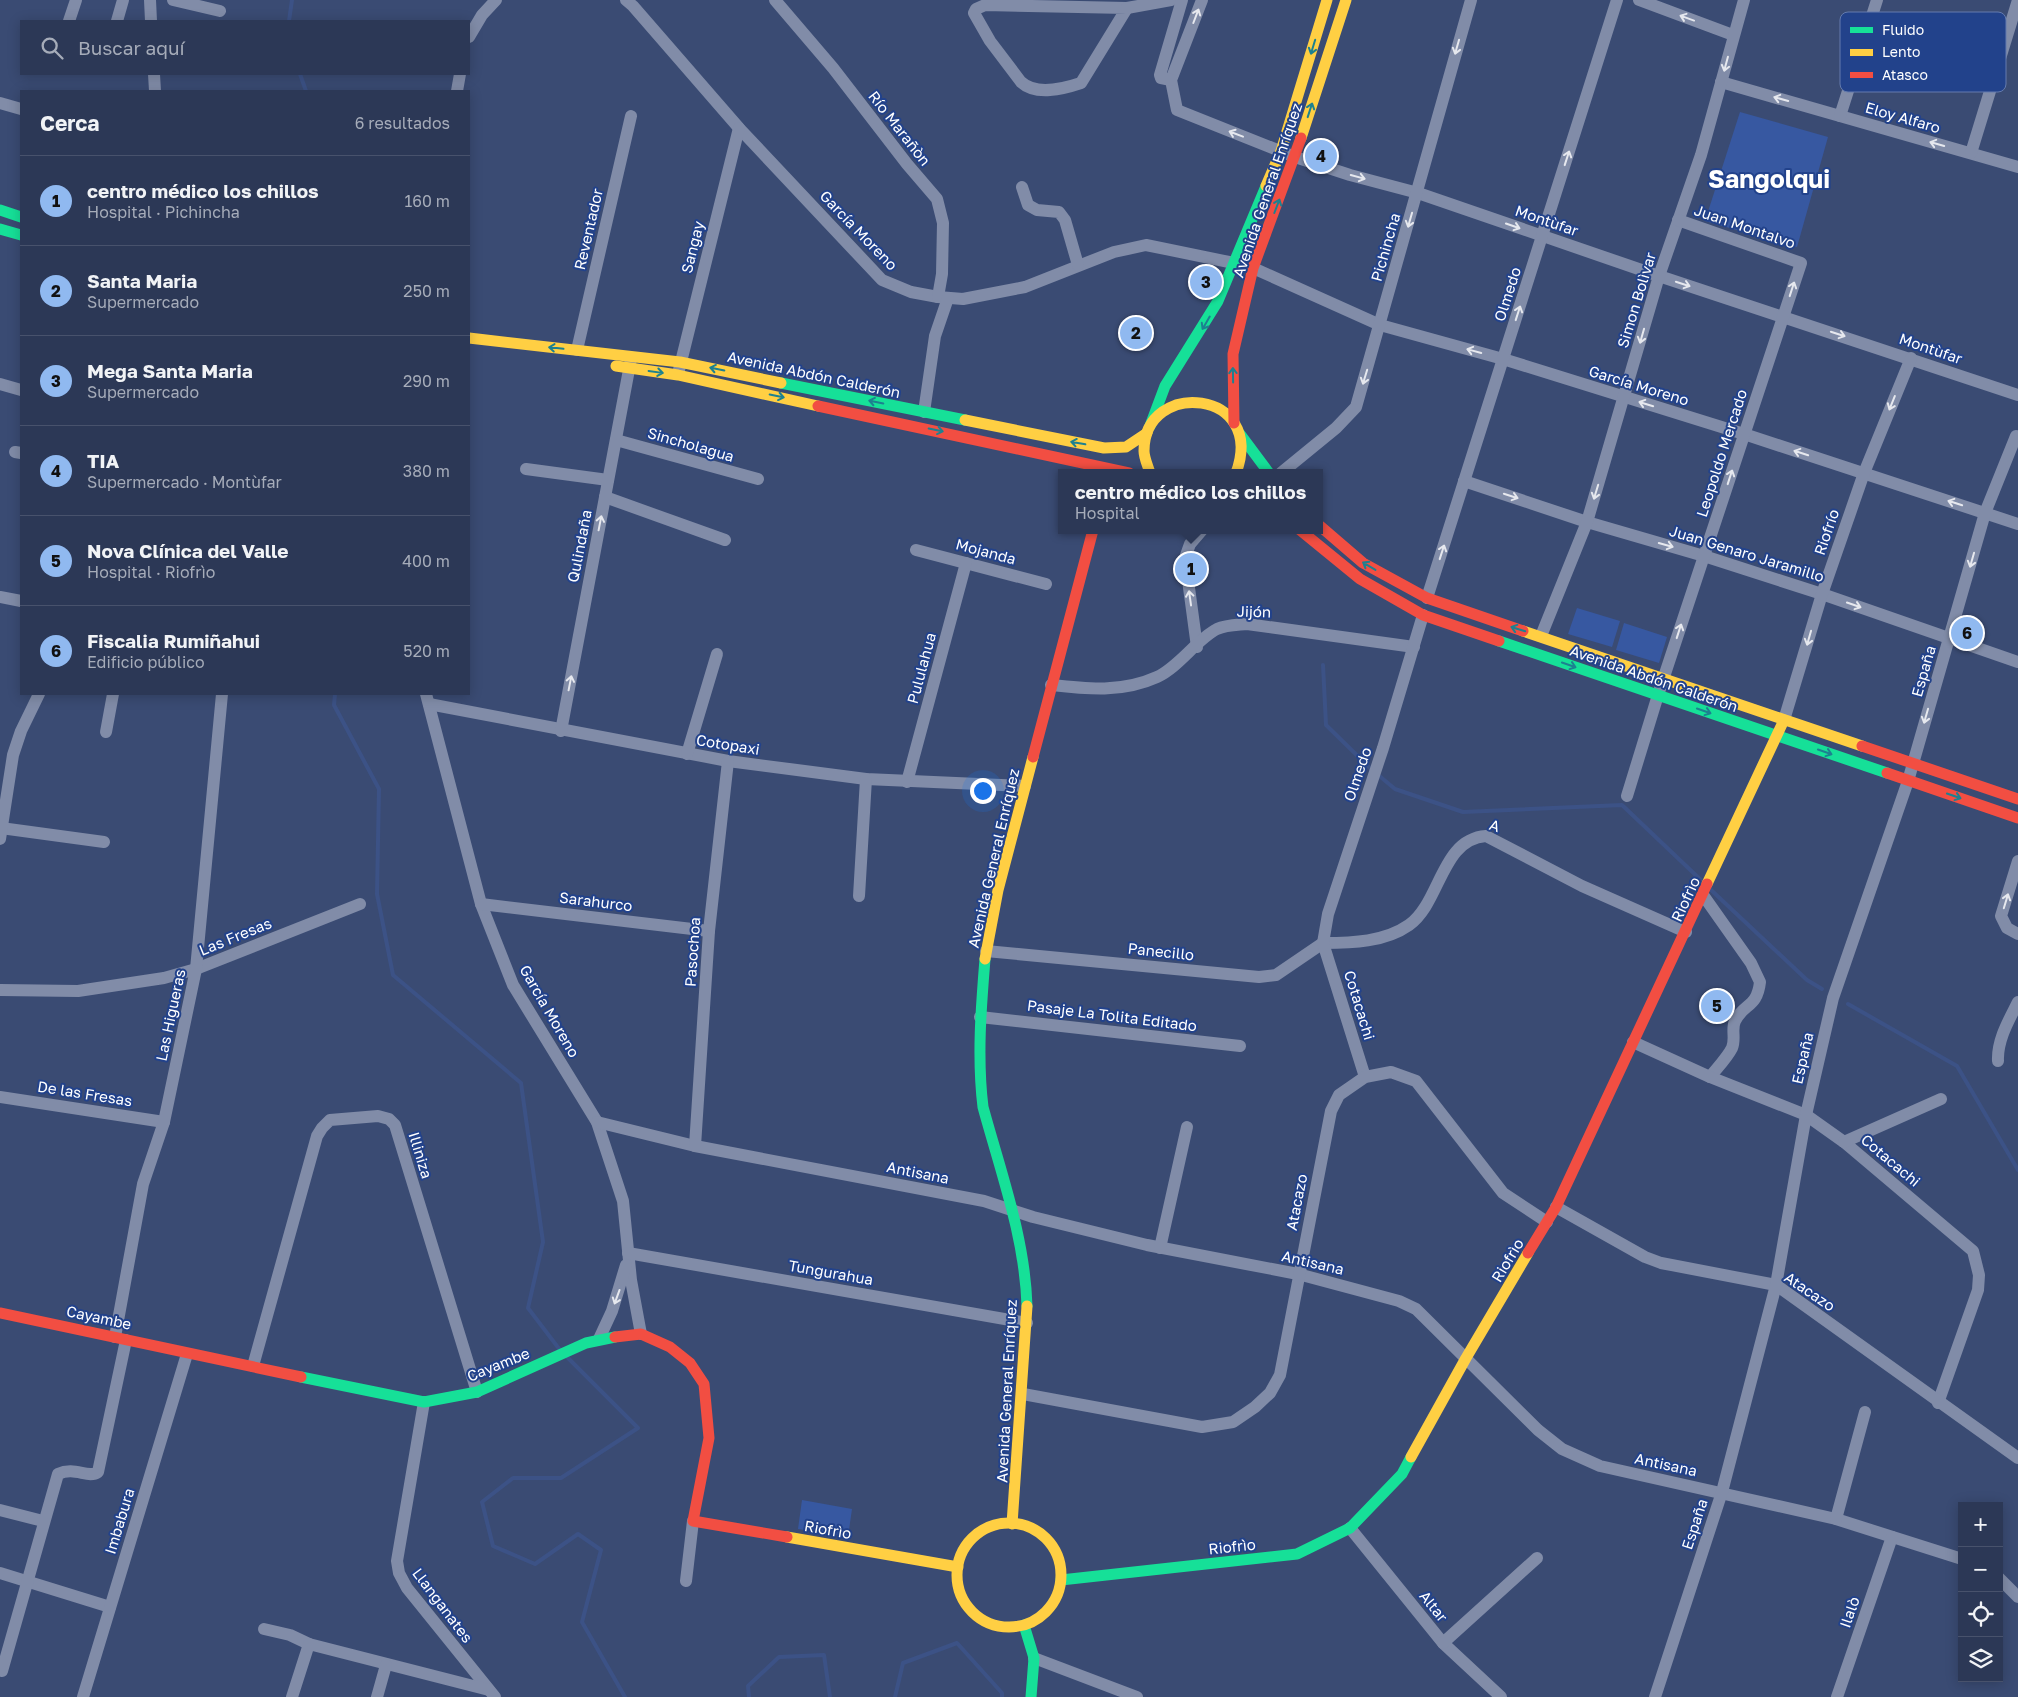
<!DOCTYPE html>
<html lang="es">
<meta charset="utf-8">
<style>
:root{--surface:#2c3856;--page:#384360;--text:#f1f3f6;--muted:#a6acb9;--line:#48526c;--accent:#90b9f0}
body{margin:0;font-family:"Golos Text",sans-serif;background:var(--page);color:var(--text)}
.controls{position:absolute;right:15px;bottom:15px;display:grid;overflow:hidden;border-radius:0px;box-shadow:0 2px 12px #0003}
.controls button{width:45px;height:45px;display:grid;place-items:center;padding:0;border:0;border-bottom:1px solid var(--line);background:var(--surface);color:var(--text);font:25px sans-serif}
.you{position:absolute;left:982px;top:790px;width:18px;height:18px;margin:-12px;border:4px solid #fff;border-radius:50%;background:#1a73e8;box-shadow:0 0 0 8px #1a73e833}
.badge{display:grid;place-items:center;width:32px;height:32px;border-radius:50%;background:var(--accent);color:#111;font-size:16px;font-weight:700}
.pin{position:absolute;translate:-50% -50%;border:2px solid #fff;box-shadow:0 1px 5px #0006}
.popup{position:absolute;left:1058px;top:469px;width:265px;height:65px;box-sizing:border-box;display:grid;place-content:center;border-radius:0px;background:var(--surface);filter:drop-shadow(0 1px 4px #0005);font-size:16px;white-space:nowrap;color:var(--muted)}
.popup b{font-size:19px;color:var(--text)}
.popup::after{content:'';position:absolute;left:50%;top:100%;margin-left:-10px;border:10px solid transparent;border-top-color:var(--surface)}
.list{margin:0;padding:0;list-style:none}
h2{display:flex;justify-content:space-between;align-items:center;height:65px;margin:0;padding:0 20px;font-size:21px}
h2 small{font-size:16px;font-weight:400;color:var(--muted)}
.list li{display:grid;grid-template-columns:32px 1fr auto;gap:15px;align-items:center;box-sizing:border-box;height:90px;padding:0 20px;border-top:1px solid var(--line)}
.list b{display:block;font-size:19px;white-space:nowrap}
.list p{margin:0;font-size:16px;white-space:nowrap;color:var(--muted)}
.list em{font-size:16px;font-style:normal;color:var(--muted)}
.icon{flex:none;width:28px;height:28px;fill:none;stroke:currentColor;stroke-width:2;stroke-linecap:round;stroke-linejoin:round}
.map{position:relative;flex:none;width:2018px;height:1697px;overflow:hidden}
.search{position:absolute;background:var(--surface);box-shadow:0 2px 12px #0003;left:20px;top:20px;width:450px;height:55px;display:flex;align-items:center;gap:12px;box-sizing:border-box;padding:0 18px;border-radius:0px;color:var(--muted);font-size:19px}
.panel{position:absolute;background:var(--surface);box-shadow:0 2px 12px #0003;left:20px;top:90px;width:450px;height:605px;border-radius:0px}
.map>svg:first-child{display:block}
.green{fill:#3758a1}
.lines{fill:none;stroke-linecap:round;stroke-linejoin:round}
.stream{stroke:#3c5286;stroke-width:4}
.street{stroke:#818ca8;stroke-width:12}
.fast{stroke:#16e098;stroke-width:11}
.slow{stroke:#ffcf43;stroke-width:11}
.jam{stroke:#f24e42;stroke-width:11}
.oneway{stroke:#e6e8ee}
.oneway2{stroke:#1d8190}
.labels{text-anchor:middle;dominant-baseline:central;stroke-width:4;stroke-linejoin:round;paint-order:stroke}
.street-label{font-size:15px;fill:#fff;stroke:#22428b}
.town-label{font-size:25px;font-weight:bold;fill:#fff;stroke:#22428b}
.key{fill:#22428b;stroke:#647bae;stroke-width:1}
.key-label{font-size:14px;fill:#fff}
</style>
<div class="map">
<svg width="2018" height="1697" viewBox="0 0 2018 1697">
<rect width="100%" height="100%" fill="#3a4b73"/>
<g class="green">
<path d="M1740 112 1828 137 1797 247 1705 221Z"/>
<path d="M1577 608 1620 621 1612 647 1568 634Z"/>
<path d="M1624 623 1667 637 1659 663 1616 650Z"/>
<path d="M802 1500 852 1509 848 1537 798 1529Z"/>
</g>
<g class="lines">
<g class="stream">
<path d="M289 21 292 0"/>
<path d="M300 74 306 91"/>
<path d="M1323 665 1326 725 1372 770"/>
<path d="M335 694 334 705 379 789 377 894 393 975 521 1083 543 1242 528 1308 560 1350"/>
<path d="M1377 774 1395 789 1463 812 1622 805 1703 882"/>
<path d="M1710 889 1807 980 1822 989"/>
<path d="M1848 1004 1957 1066 2018 1170"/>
<path d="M567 1357 638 1428 561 1478H513L482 1502 493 1546 535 1564 578 1534 601 1550 582 1622 625 1697"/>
<path d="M749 1697 748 1686 779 1657 824 1655 830 1697"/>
<path d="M895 1697 903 1663 957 1643 1002 1693V1697"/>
</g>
<g class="street">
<path d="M150 0 151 21"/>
<path d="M173 0 220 11"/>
<path d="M626 0 633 6 739 128 882 280 911 292 938 297 963 299 1025 287 1114 252 1146 245 1234 263"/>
<path d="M775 0 833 68 907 164 937 199 943 223 942 274 938 297"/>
<path d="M1202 0 1171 80 1177 110 1295 157 1350 175 1418 193 1659 276 2018 395"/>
<path d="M1639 0 1733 35"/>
<path d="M985 5 1127 8 1081 83C1063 89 1036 96 1021 82L990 41 974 13 976 9Z"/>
<path d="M1127 8 1171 0"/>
<path d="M69 21 76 0"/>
<path d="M117 21 123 0"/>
<path d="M469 37 482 15 496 0"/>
<path d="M154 74 155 91"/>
<path d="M1171 80 1161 78 1160 75 1182 0"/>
<path d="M1721 82 2018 167"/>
<path d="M457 91 460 74"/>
<path d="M0 103 21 109"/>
<path d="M1840 116 1877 0"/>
<path d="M1971 153 2018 0"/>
<path d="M1022 187 1028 205 1037 210 1059 212 1065 220 1078 265"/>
<path d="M1253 268 1380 325 1503 359 1744 434 2018 524"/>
<path d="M577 350 631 116"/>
<path d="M679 370 739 128"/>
<path d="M0 384 21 390"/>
<path d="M924 412 935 336 948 298"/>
<path d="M616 440 758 479"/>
<path d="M15 452 21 453"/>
<path d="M526 469 608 480"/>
<path d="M1281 473 1336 428 1356 407 1471 0"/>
<path d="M1464 481 1587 522 1704 556 1822 594 2018 662"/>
<path d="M605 497 725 540"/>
<path d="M916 550 1046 584"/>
<path d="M0 597 21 601"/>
<path d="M1427 598 1617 0"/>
<path d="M1541 636 1587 522 1659 276 1701 155 1744 0"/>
<path d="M1197 647 1185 558 1190 544 1202 530"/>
<path d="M1051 685C1087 689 1122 693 1157 677 1179 667 1197 639 1217 629 1226 625 1238 625 1247 624L1414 647"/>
<path d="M426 694 481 904 513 985 597 1122 623 1201 631 1280 641 1334"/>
<path d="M429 704 728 761 866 779 1025 786"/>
<path d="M1784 720 1822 594 1864 473 1911 358"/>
<path d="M561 731 631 359"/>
<path d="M106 732 113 694"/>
<path d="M687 754 717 654"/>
<path d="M907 782 966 563"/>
<path d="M1627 796 1658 695 1801 263 1678 220"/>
<path d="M1 828 104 842"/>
<path d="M0 839 13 755 21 731 39 694"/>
<path d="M2018 861 2001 916 2007 928 2018 934"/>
<path d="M1703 895 1751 963 1760 982C1757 1008 1744 1003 1735 1021 1731 1029 1736 1039 1732 1048 1727 1058 1717 1068 1710 1077"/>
<path d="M859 896 866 779"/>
<path d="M481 904 709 931"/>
<path d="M1323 943C1352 943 1385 942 1409 925 1441 902 1441 839 1486 836L1582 886 1686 932"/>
<path d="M986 951 1259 977 1276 975 1323 943"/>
<path d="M0 990 78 991 164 978 196 969 360 904"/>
<path d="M980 1017 1240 1046"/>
<path d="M1633 1042 1710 1077 1806 1115 1844 1142 1973 1251 1979 1275 1978 1290 1938 1403"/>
<path d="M1998 1061C1997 1040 2009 1020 2018 1002"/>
<path d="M1365 1077 1323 943 1328 914 1383 748 1423 615"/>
<path d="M0 1097 164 1122"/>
<path d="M597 1122 695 1146 984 1201 1033 1217 1147 1245 1298 1274 1399 1301 1416 1309 1538 1430 1562 1449 1600 1466 1836 1519 1962 1559"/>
<path d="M1844 1142 1941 1099"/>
<path d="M695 1146 709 931 728 761"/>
<path d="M1556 1207 1645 1257 1661 1263 1776 1285 2018 1458"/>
<path d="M1160 1248 1187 1127"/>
<path d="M628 1253 1027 1323"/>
<path d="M115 1337 143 1184 164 1122 196 969 222 694"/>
<path d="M599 1339 612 1311 626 1265"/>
<path d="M253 1366 317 1136 322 1128 330 1120 378 1116 389 1119 395 1125 477 1392"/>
<path d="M1023 1394 1202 1427 1233 1422 1255 1407 1270 1393 1280 1375 1331 1111 1339 1095 1365 1077 1391 1072 1416 1081 1503 1193 1547 1222"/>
<path d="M424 1402 397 1561 399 1573 407 1588 495 1697"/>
<path d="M0 1510 43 1521"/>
<path d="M1836 1519 1865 1412"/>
<path d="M1350 1528 1443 1643 1501 1697"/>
<path d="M0 1573 110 1607"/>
<path d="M1999 1578 2018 1597"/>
<path d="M686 1581 693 1521"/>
<path d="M264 1629 290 1635 309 1644"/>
<path d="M1443 1643 1537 1558"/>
<path d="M1034 1658 1137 1697"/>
<path d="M2 1671 58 1474C75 1466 88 1479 98 1472L126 1340"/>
<path d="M83 1697 187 1354"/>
<path d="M292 1697 309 1644 489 1690"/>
<path d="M377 1697 386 1665"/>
<path d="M1655 1697 1722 1492 1776 1285 1806 1115 1833 998 1908 781 1985 513 2016 436"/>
<path d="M1837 1697 1892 1537"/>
</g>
<g class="fast">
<path d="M0 210 21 217"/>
<path d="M0 229 21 235"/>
<path d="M781 383 965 420"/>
<path d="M1150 426 1165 386 1218 301 1266 186"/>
<path d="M1240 434 1269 473"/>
<path d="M1499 641 1887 773"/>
<path d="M985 959C981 1008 977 1058 983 1107 1001 1173 1025 1238 1027 1306"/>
<path d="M301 1377 424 1402 477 1392 586 1343 615 1337"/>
<path d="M1061 1580 1297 1554 1350 1528 1402 1474 1411 1457"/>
<path d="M1024 1625 1034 1658 1031 1697"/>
</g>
<g class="slow">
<path d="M1301 138 1346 0"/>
<path d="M1266 186 1281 151 1327 0"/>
<path d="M469 338 680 362 781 383"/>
<path d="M616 366 678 375 818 406"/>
<path d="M965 420 1104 448 1126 447 1147 433"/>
<path d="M1150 473C1148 466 1144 458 1144 451 1144 378 1267 389 1236 473"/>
<path d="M1523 631 1862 746"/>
<path d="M1707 884 1784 720"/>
<path d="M985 959 998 890 1033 757"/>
<path d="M1411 1457 1466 1358 1528 1253"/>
<circle cx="1009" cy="1575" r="52"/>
<path d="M1012 1524 1027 1306"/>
<path d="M787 1537 958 1567"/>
</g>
<g class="jam">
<path d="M818 406 1129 473"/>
<path d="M1234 423 1233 354 1253 268 1301 138"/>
<path d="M1320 526 1363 563 1427 598 1523 631"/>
<path d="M1300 530 1360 579 1423 615 1499 641"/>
<path d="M1862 746 2018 799"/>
<path d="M1033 757 1093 530"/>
<path d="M1887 773 2018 818"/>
<path d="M1528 1253 1556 1207 1707 884"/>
<path d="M0 1313 301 1377"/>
<path d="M615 1337 641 1334 670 1347 690 1363 704 1384 709 1438 693 1521 787 1537"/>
</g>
</g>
<defs><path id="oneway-shaft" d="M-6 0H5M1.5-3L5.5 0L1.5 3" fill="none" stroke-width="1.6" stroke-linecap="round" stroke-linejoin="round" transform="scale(1.25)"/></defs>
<g class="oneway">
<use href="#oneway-shaft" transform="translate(1196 16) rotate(-69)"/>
<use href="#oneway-shaft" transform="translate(1687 18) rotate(-160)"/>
<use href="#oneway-shaft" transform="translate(1457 47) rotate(106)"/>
<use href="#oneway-shaft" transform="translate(1726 64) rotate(105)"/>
<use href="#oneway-shaft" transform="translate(1781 99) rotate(-164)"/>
<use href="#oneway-shaft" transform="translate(1236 134) rotate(-159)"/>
<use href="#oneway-shaft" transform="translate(1937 144) rotate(-164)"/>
<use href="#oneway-shaft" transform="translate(1567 158) rotate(-72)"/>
<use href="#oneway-shaft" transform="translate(1358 177) rotate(15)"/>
<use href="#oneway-shaft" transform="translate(1410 220) rotate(106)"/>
<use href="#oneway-shaft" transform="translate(1513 226) rotate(19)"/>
<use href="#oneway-shaft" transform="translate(1683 284) rotate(18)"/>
<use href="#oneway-shaft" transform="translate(1792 289) rotate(-72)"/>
<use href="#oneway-shaft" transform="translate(1518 313) rotate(-72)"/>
<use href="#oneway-shaft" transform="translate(1838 334) rotate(18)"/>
<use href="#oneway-shaft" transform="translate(1642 336) rotate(106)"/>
<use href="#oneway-shaft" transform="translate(1474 351) rotate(-165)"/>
<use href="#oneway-shaft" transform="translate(1365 377) rotate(107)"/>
<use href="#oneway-shaft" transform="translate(1892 403) rotate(112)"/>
<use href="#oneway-shaft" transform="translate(1646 404) rotate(-163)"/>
<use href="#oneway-shaft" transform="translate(1801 453) rotate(-162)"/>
<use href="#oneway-shaft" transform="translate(1730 477) rotate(-72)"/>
<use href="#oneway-shaft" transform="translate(1596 492) rotate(107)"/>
<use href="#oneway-shaft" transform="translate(1511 496) rotate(18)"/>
<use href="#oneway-shaft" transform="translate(1955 503) rotate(-162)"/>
<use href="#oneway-shaft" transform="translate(600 523) rotate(-79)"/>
<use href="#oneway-shaft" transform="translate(1666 545) rotate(16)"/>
<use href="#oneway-shaft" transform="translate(1442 552) rotate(-72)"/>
<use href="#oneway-shaft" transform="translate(1972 560) rotate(106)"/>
<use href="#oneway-shaft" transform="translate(1190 598) rotate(-98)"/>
<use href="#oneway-shaft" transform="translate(1854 605) rotate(19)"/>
<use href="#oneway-shaft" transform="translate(1679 631) rotate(-72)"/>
<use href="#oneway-shaft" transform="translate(1809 638) rotate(106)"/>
<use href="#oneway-shaft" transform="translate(570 683) rotate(-79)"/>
<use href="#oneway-shaft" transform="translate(1926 716) rotate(106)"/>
<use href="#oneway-shaft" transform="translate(2006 901) rotate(-73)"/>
<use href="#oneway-shaft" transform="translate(617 1297) rotate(110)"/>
</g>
<g class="oneway2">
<use href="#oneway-shaft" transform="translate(1313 47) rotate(107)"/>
<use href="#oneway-shaft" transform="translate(1310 110) rotate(-72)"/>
<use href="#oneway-shaft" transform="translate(1277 206) rotate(-69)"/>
<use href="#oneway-shaft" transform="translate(1206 323) rotate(120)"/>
<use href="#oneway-shaft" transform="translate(556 348) rotate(-174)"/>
<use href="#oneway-shaft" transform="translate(717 369) rotate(-168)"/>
<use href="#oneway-shaft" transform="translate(656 372) rotate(8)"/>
<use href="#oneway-shaft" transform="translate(1233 375) rotate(-91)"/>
<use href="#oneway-shaft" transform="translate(777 396) rotate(12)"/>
<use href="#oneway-shaft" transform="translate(876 402) rotate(-168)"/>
<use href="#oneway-shaft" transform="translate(936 430) rotate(12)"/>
<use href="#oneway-shaft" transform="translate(1078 443) rotate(-170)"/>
<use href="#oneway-shaft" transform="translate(1369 566) rotate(-149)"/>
<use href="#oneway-shaft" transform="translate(1518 629) rotate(-163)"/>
<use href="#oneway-shaft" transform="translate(1569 665) rotate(19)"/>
<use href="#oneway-shaft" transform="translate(1704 711) rotate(19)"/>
<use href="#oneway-shaft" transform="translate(1825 752) rotate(19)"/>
<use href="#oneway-shaft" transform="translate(1954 796) rotate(19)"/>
</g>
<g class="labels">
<g class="street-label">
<text transform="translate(1903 117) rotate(16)">Eloy Alfaro</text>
<text transform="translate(900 128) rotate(52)">Río Marañòn</text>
<text transform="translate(1267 190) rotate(-71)">Avenida General Enríquez</text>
<text transform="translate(1547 220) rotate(19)">Montùfar</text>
<text transform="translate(1745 226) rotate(19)">Juan Montalvo</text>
<text transform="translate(588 229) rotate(-77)">Reventador</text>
<text transform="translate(859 230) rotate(46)">García Moreno</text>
<text transform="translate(692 247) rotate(-76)">Sangay</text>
<text transform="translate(1385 247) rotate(-74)">Pichincha</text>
<text transform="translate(1507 294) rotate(-72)">Olmedo</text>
<text transform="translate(1636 300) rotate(-73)">Simon Bolìvar</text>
<text transform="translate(1931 348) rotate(19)">Montùfar</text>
<text transform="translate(814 374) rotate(12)">Avenida Abdón Calderón</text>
<text transform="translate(1639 385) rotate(17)">García Moreno</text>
<text transform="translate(691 444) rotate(16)">Sincholagua</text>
<text transform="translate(1721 453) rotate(-72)">Leopoldo Mercado</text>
<text transform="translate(1826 532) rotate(-71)">Riofrío</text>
<text transform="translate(579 546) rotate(-79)">Qulindaña</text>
<text transform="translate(986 551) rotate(15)">Mojanda</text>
<text transform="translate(1747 553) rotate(17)">Juan Genaro Jaramillo</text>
<text transform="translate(1254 611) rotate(2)">Jijón</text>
<text transform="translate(921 668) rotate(-75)">Pululahua</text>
<text transform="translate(1923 671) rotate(-74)">España</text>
<text transform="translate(1654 678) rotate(19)">Avenida Abdón Calderón</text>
<text transform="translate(728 744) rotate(9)">Cotopaxi</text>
<text transform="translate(1357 774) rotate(-71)">Olmedo</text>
<text transform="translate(1495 825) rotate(18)">A</text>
<text transform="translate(993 858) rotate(-77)">Avenida General Enríquez</text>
<text transform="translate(1685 899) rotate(-65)">Riofrìo</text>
<text transform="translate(596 901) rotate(7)">Sarahurco</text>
<text transform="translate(235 936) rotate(-22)">Las Fresas</text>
<text transform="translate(1161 951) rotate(6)">Panecillo</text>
<text transform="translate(692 952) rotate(-86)">Pasochoa</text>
<text transform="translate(1360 1005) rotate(73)">Cotacachi</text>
<text transform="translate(550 1011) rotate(60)">García Moreno</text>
<text transform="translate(170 1015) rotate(-78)">Las Higueras</text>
<text transform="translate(1112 1015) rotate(7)">Pasaje La Tolita Editado</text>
<text transform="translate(1802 1058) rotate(-77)">España</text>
<text transform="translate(85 1093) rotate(9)">De las Fresas</text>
<text transform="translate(421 1155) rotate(73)">Illiniza</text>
<text transform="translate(1891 1160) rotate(40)">Cotacachi</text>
<text transform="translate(918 1172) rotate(11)">Antisana</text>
<text transform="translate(1296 1202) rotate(-79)">Atacazo</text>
<text transform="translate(1507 1260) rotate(-59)">Riofrìo</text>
<text transform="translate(1313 1262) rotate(13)">Antisana</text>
<text transform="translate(831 1272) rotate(10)">Tungurahua</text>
<text transform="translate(1810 1291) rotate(34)">Atacazo</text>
<text transform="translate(99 1317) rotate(12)">Cayambe</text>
<text transform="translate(498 1364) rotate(-22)">Cayambe</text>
<text transform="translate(1006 1391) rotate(-87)">Avenida General Enríquez</text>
<text transform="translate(1666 1464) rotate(12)">Antisana</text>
<text transform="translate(119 1521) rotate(-73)">Imbabura</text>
<text transform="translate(1694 1524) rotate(-72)">España</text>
<text transform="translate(828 1529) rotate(10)">Riofrìo</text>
<text transform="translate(1232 1546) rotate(-6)">Riofrìo</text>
<text transform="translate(443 1605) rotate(53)">Llanganates</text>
<text transform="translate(1434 1606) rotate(51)">Altar</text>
<text transform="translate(1849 1612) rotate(-71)">Ilalò</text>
</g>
<g class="town-label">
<text x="1769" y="178">Sangolqui</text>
</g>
</g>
<rect x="1840" y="12" width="166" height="80" rx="8" class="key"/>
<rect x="1850" y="27" width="23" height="6" fill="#16e098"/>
<rect x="1850" y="49" width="23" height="7" fill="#ffcf43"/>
<rect x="1850" y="72" width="23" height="6" fill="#f24e42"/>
<g class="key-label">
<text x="1882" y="35">Fluido</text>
<text x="1882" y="57">Lento</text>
<text x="1882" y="80">Atasco</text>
</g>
</svg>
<div class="controls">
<button>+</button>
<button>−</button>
<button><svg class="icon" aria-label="locate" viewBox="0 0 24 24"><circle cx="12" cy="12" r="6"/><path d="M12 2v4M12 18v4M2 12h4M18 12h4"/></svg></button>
<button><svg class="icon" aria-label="layers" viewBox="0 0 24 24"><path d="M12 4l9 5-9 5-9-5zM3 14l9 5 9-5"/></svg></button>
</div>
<div class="you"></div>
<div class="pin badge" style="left:1191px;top:569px">1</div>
<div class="popup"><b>centro médico los chillos</b>Hospital</div>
<div class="pin badge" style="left:1136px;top:333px">2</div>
<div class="pin badge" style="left:1206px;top:282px">3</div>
<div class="pin badge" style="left:1321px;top:156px">4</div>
<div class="pin badge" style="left:1717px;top:1006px">5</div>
<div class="pin badge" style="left:1967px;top:633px">6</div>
<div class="search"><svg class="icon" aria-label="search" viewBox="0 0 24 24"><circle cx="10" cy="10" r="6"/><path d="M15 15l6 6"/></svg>Buscar aquí</div>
<section class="panel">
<h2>Cerca<small>6 resultados</small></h2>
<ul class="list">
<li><span class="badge">1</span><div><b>centro médico los chillos</b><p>Hospital · Pichincha</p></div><em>160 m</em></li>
<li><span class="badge">2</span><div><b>Santa Maria</b><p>Supermercado</p></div><em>250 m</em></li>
<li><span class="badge">3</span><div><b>Mega Santa Maria</b><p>Supermercado</p></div><em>290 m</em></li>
<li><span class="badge">4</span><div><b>TIA</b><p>Supermercado · Montùfar</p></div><em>380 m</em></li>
<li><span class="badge">5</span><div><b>Nova Clínica del Valle</b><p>Hospital · Riofrìo</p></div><em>400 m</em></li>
<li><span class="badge">6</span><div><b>Fiscalia Rumiñahui</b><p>Edificio público</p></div><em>520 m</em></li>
</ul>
</section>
</div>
